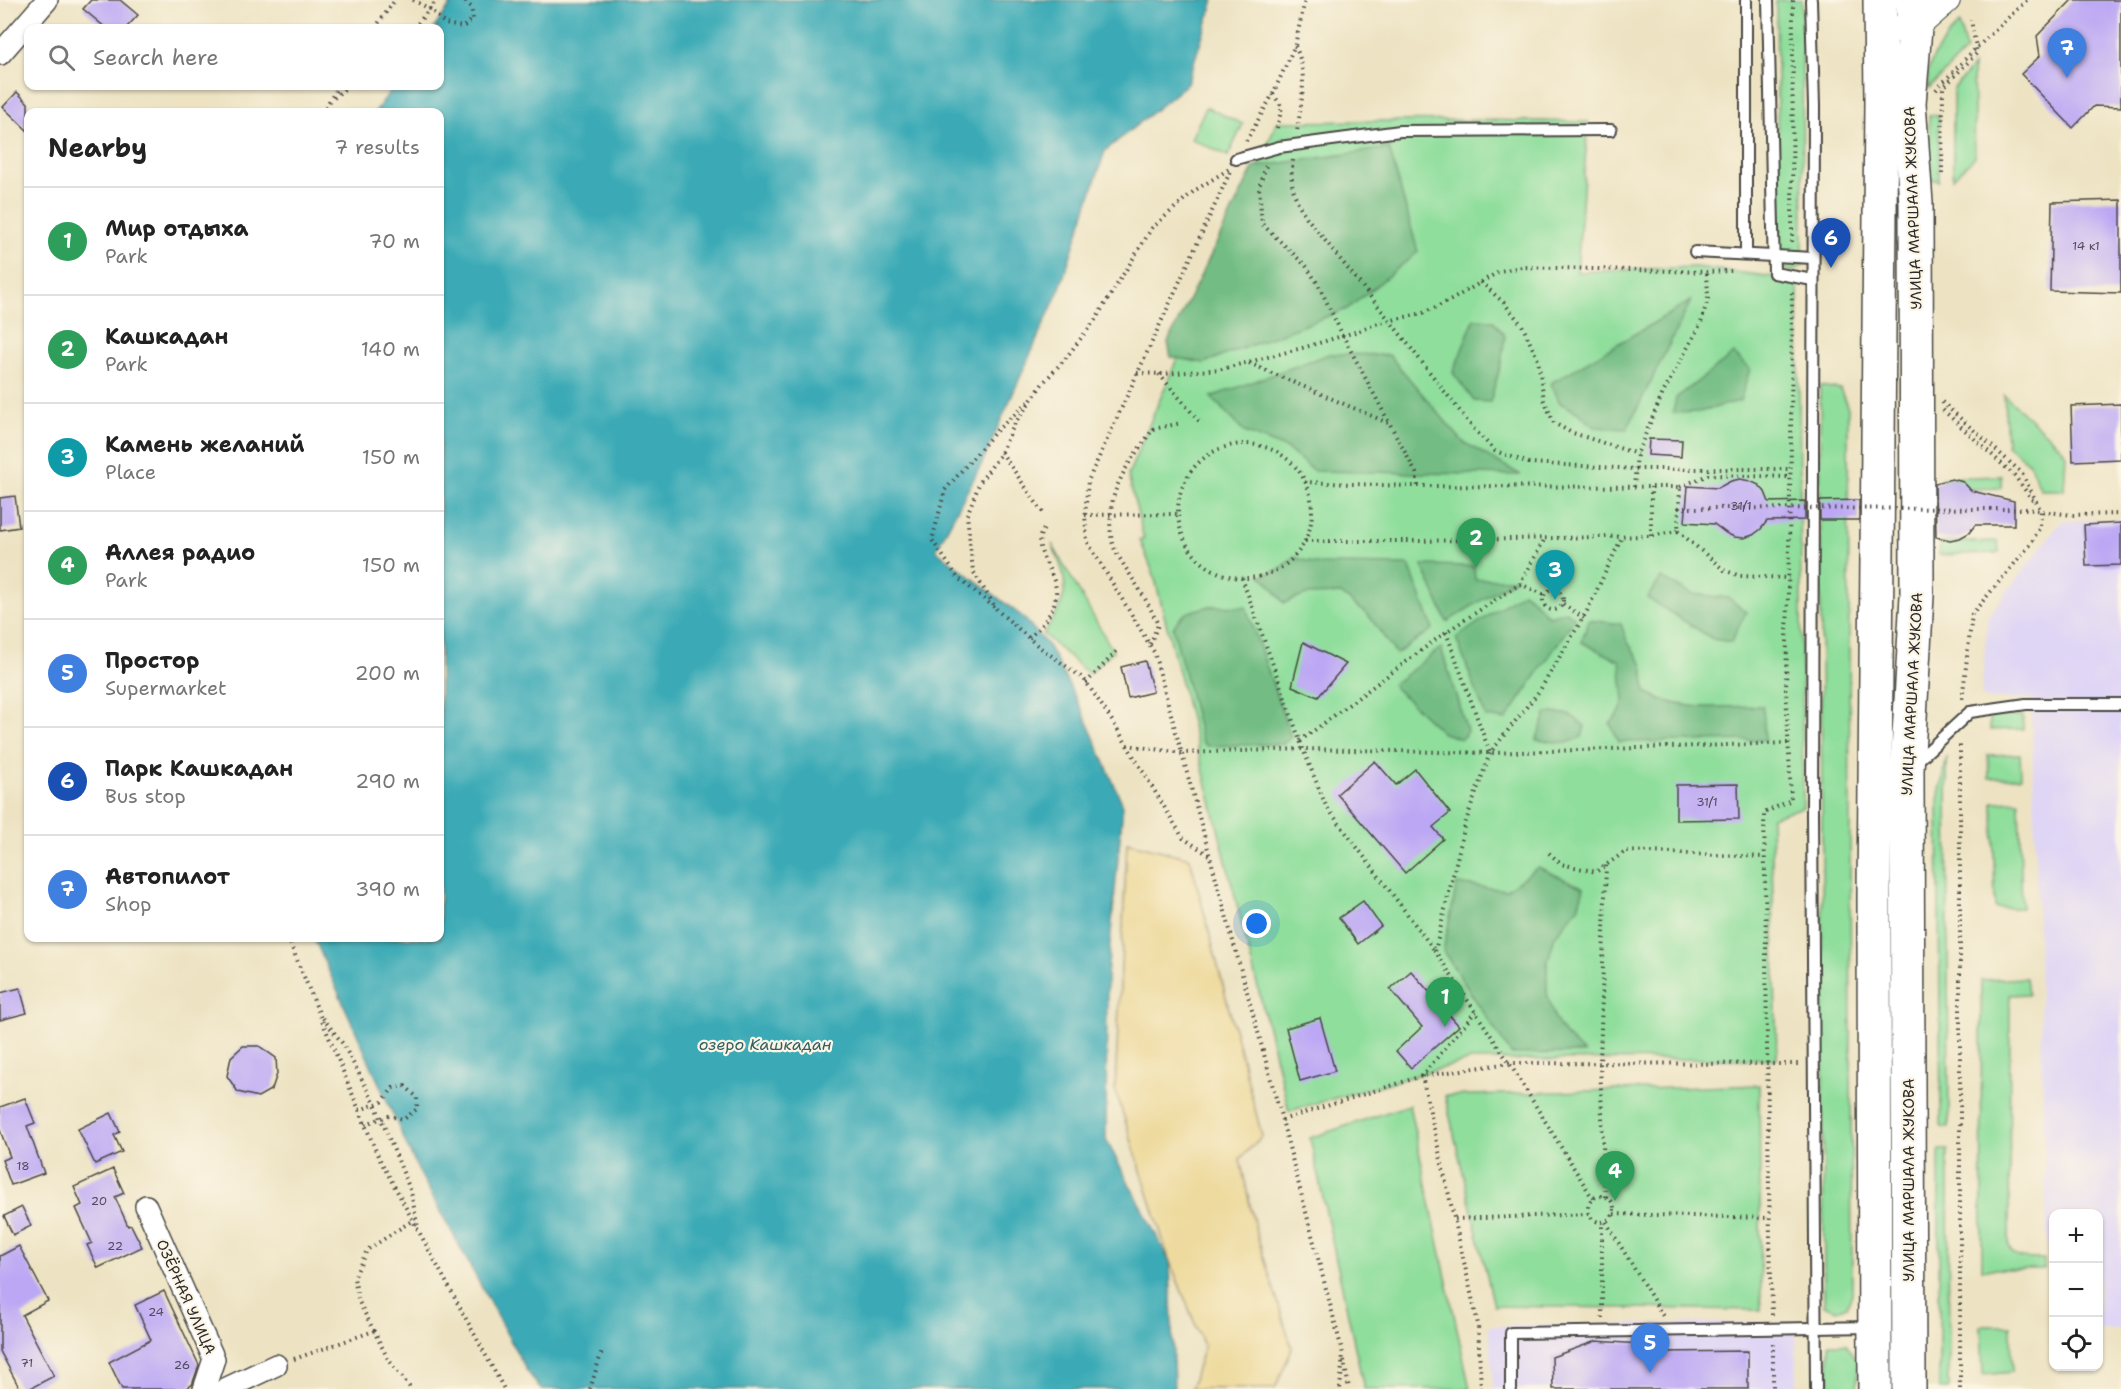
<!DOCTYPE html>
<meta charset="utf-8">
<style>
:root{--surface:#fff;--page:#f2f2f2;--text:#222;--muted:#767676;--line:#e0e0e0;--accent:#ea580c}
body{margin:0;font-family:"Shantell Sans",sans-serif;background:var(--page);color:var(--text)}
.controls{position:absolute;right:18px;bottom:18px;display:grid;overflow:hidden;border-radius:12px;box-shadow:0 2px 4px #0004}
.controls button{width:54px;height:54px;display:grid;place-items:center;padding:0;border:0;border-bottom:2px solid var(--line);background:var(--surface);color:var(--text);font:30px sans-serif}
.you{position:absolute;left:1257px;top:924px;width:21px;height:21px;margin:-15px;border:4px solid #fff;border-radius:50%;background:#1a73e8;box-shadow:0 0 0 9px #1a73e833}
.badge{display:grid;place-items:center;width:39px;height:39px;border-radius:50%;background:var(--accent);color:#fff;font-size:20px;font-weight:700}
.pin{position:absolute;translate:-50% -50px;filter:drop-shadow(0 2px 3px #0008)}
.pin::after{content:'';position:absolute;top:32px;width:21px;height:18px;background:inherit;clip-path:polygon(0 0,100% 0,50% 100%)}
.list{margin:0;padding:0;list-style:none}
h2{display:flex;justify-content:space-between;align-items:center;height:78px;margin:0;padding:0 24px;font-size:26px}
h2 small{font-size:20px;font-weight:400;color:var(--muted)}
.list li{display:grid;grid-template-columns:39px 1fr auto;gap:18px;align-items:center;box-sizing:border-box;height:108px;padding:0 24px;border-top:2px solid var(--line)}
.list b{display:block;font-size:22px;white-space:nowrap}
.list p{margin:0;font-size:20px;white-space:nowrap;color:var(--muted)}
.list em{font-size:20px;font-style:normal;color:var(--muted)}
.icon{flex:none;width:33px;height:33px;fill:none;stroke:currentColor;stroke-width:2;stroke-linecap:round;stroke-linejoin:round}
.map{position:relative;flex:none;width:2121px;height:1389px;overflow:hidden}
.search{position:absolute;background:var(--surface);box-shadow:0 2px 4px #0004;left:24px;top:24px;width:420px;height:66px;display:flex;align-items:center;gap:15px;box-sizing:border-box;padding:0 21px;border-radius:12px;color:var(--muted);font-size:22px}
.panel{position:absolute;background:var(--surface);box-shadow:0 2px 4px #0004;left:24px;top:108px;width:420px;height:834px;border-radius:12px}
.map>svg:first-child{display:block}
.built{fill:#dfd5f5}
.green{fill:#8fde9c;stroke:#5d8464;stroke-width:1.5}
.forest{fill:#73bd84;stroke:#4f7458;stroke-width:1.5}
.sand{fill:#eeda9e;stroke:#8c8264;stroke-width:1.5}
.water{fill:#3aaab6;stroke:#326a70;stroke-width:1.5}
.building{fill:#bba7f4}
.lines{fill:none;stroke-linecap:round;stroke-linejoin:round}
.service-casing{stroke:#484742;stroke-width:14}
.minor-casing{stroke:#484742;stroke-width:24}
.tertiary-casing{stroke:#484742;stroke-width:28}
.primary-casing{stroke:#484742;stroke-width:36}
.path{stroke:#484742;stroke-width:4;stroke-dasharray:1.5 4.5;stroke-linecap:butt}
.service{stroke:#fff;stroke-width:10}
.minor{stroke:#fff;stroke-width:21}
.tertiary{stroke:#fff;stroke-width:26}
.primary{stroke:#fff;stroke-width:33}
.path-bridge{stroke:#484742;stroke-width:4;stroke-dasharray:1.5 4.5;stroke-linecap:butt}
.labels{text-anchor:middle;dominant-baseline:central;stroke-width:4.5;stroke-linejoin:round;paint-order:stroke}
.number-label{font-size:12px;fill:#4f4a5d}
.street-label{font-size:15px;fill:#2b2b2b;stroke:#fcf5e5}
.water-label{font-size:16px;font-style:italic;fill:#315e63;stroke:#fcf5e5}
</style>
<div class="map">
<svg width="2121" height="1389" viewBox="0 0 2121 1389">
<rect width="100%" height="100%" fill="#fcf5e5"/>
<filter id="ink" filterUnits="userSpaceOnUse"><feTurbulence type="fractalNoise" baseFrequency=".0167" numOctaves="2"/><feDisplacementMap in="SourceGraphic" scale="12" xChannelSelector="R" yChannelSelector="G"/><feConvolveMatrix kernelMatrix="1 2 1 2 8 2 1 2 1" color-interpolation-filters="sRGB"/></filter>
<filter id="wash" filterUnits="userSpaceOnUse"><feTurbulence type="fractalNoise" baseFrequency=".008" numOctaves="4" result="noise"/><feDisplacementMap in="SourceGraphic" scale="24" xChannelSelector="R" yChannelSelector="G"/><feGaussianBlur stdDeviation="1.35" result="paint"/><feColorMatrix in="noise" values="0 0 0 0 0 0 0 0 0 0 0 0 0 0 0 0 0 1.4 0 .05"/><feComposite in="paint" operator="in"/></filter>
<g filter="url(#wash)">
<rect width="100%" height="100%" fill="#ede3c3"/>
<g class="built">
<path d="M2121 519V1329H2099L2098 1214H2054V1329H2050L2031 698 1986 699 1981 694 1988 616 2062 521Z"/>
<path d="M1796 1322 1797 1389H1493L1489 1326Z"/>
</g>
<g class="green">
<path d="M1776 0H1802L1803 265 1792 272 1779 266Z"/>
<path d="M1959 24 1966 50 1929 88C1922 64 1944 40 1959 24Z"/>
<path d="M1973 66 1975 157 1953 178V89Z"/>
<path d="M1206 107 1243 124 1228 156 1191 139Z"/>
<path d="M1929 115 1939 116V181L1930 179Z"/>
<path d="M1482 120 1588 122 1577 272 1695 267 1798 280 1803 807 1771 817 1777 1059 1471 1060 1289 1111 1154 575 1140 540 1144 539 1128 475 1277 122Z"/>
<path d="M1820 386 1840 389 1848 408 1852 1294 1847 1306 1837 1310 1824 1305Z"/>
<path d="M2004 395 2062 448 2066 455 2064 490H2041L2029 463 2007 445Z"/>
<path d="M2001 476V488L1942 490V478Z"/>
<path d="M1998 541 1999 553 1939 555V543Z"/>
<path d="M1052 544 1113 651 1089 674 1043 634C1069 595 1071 587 1052 544Z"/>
<path d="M1990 716H2023V729L1990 730Z"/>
<path d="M2020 754 2021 777 1989 778 1988 755Z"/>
<path d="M1947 757 1949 1128 1941 1127 1938 800Z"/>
<path d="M2019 801 2022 908H1995L1993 802Z"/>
<path d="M2026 978 2028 994 2010 995 2009 1247C2014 1262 2030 1258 2044 1259V1269H1982L1981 980Z"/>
<path d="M1759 1085 1761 1310 1494 1306 1445 1096Z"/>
<path d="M1409 1105 1470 1389H1364L1310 1138Z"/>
<path d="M1939 1150H1948L1949 1389H1939Z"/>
<path d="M1981 1326H2011L2012 1372 1983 1375Z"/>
<path d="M1829 1344H1846L1858 1363 1857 1389H1829Z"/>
</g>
<g class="forest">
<path d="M1389 148 1418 252 1347 309 1204 363 1171 357 1168 342 1254 167Z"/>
<path d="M1691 301 1627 429 1595 427 1577 412 1560 403 1551 383Z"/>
<path d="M1474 319 1493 320 1505 336 1501 364 1490 402 1474 401 1453 373Z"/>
<path d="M1329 354 1389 355 1463 442 1521 475 1314 471 1287 449 1245 432 1211 397Z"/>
<path d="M1734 354 1750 369 1740 401 1699 412 1673 413 1676 398Z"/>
<path d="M1294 557 1316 564 1409 565 1433 629 1396 654 1369 616 1341 594 1306 595 1284 603 1268 582 1261 576 1279 569Z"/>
<path d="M1422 565 1474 566 1475 579H1515L1447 622Z"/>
<path d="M1661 578 1692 594 1729 598 1746 612 1731 642 1713 639 1647 598Z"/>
<path d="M1523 592C1534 599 1539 608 1549 616L1566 611 1575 618 1506 720 1486 717 1456 638Z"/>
<path d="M1210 606 1246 607 1291 737 1283 744 1207 746 1202 742 1173 628C1181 611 1193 611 1210 606Z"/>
<path d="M1589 620 1621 624 1627 641 1643 665 1646 692C1679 713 1725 706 1763 706L1765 740 1619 742 1610 723 1620 712 1624 700 1620 661 1581 642Z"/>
<path d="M1441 648 1467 731 1462 739 1443 733 1392 685Z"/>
<path d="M1547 713 1569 714 1585 726 1582 737 1567 743 1536 740Z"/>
<path d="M1538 867 1584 888 1578 908 1555 936 1547 964V993L1555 1019 1565 1035 1584 1053 1511 1054 1443 951 1457 884 1506 890Z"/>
</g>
<path class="sand" d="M1127 842 1190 858 1262 1136 1240 1159 1256 1232 1292 1348 1275 1389H1191L1204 1346 1170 1262 1115 1089Z"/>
<path class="water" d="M454 0H1214L1187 84 1105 151 1060 288 982 463 936 550 1023 617 1049 647 1082 710 1123 805 1107 977 1106 1139 1170 1262 1174 1389H541L527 1371 416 1166 314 938H440V112H375L394 86H440V28H434Z"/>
<g id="blocks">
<g class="building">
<path d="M91 0H120L138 15 126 28H106L83 9Z"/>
<path d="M2072 0H2121V107L2094 106 2073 128 2021 74 2040 56 2037 36Z"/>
<path d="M17 92 28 103V131L3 107Z"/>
<path d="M2121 200V293L2050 291 2052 202Z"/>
<path d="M2121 404V459L2073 461 2071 406Z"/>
<path d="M1649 439 1682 440 1681 457 1648 455Z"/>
<path d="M1740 479 1750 481 1759 485 1765 492 1769 502 1805 501V520L1767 521 1761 529 1753 535 1744 538 1734 537 1726 533 1714 524 1685 522 1688 486 1718 488 1731 481Z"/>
<path d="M1952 479 1963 482 1972 491 2014 501V525H1975L1969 533 1960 538 1950 540 1936 537 1935 483Z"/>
<path d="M15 496 19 527 0 530V498Z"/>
<path d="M1859 500V520H1820V501Z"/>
<path d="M2121 523V565L2086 566 2084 525Z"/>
<path d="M1303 642 1346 664 1318 697 1292 686Z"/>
<path d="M1145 661 1153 692 1128 698 1121 667Z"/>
<path d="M1375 761 1396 785 1415 769 1450 813 1433 827 1443 839 1405 873 1337 794Z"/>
<path d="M1738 784 1739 819 1676 820V785Z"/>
<path d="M1363 901 1381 926 1358 944 1339 918Z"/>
<path d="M1411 971 1459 1026 1411 1068 1396 1051 1422 1027 1390 989Z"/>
<path d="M20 988 27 1013 0 1020V993Z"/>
<path d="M1320 1018 1335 1071 1300 1081 1286 1028Z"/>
<path d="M243 1046H259L276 1058 277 1074 272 1089 258 1097 238 1092 227 1076 231 1057Z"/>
<path d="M25 1098 35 1123 27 1126 44 1173 11 1185 2 1160 10 1157 0 1130V1107Z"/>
<path d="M111 1113 120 1132 114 1135 122 1152 95 1164 78 1129Z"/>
<path d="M113 1169 124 1193 115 1197 128 1226 131 1225 142 1247 98 1268 87 1245 92 1243 76 1208 82 1205 74 1187Z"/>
<path d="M22 1207 31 1226 13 1235 4 1216Z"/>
<path d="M19 1246 48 1301 22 1315 54 1376 29 1389H20L0 1351V1256Z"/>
<path d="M164 1291 199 1365 192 1385 185 1389H122L109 1362 151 1340 135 1305Z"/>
<path d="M1596 1341 1641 1344 1665 1352 1748 1351V1389H1553L1552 1357Z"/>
</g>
</g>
</g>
<g filter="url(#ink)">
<use href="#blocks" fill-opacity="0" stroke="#484742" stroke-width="1.5"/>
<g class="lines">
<defs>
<g id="service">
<path d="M1768 0 1774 273 1813 280"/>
<path d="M1811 0 1814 106 1812 814 1816 1389"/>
<path d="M1236 159 1279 147 1400 131 1611 130"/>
<path d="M1695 252 1813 258"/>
<path d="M1746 254V0"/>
<path d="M1916 762 1970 712 2026 704H2121"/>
<path d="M1511 1389V1333L1871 1327"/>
</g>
<g id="minor">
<path d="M0 54 47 0"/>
<path d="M146 1206 214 1359 204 1389"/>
<path d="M225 1389 276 1365"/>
</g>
<path id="tertiary" d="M1881 30 1915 28 1947 0"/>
<g id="primary">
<path d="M1875 1389 1874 896 1881 102 1880 0"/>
<path d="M1909 1389 1907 770 1917 596 1916 203 1909 103 1915 28 1912 0"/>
</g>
</defs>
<use href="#service" class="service-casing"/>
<use href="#minor" class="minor-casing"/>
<use href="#tertiary" class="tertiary-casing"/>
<use href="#primary" class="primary-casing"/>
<g class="path">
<path d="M413 0 430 9 445 24 463 27 473 19 471 7 463 0"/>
<path d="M375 28 395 0"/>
<path d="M414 28 437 0"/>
<path d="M1295 46C1309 74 1301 102 1297 132"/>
<path d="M1936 90 1971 53 2027 0"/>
<path d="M1273 94 1282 107 1276 132"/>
<path d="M334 98 348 86"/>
<path d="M322 112 339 86"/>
<path d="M1246 141 1273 94 1295 45 1305 0"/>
<path d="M1293 160C1289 185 1294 198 1307 218L1390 321 1473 428 1495 451 1529 463 1635 469H1791"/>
<path d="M1266 166 1259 187 1262 224 1306 266 1318 284 1343 336 1416 473 1418 486"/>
<path d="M1230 172 1088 481 1085 515 1087 541 1154 652 1282 1120 1343 1354 1340 1389"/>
<path d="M1942 174 1943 88 1977 53 1971 20"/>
<path d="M1792 242 1793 0"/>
<path d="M1481 282 1504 303 1522 325 1538 360 1544 400 1554 423 1570 432 1637 454"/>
<path d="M1249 363 1388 423"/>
<path d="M1137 373 1163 374 1222 369 1306 347 1352 333 1375 324 1423 313 1451 300 1500 271 1522 267 1707 272 1732 271"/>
<path d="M1159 374 1199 421"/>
<path d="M1942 402 2022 473 2041 511 2040 527 2030 545 1972 614 1962 701"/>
<path d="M1943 410 2014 475 2034 502"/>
<circle cx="1245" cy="511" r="67"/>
<path d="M1001 452 1044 514"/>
<path d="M1634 487 1637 454 1663 393 1701 323 1708 298 1707 273"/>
<path d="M1680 487 1708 475 1791 477"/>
<path d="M1678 508H1720"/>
<path d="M2007 509H2026L2072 515 2121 514"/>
<path d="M1085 515 1178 514"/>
<path d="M1678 531 1724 570 1740 576 1789 578"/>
<path d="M1651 536V487"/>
<path d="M1305 541H1417L1651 536 1678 531 1680 487 1405 486 1305 482"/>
<path d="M1242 578 1303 749 1326 806 1435 951"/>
<path d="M1520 584 1545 595"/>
<circle cx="1553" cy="600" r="10"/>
<path d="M1563 604 1584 618"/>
<path d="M994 607 958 578 932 540 945 490 996 431 1028 402"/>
<path d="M1446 632 1490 753"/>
<path d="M1029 638C1041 626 1055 612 1056 594 1058 571 1026 546 1046 527"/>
<path d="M1150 644 1158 625C1146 596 1131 578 1116 552 1106 533 1110 498 1120 480 1128 462 1142 445 1153 429L1181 423"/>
<path d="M1086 683 1117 651"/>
<path d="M1300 741 1446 632 1520 584 1544 540"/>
<path d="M1127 745 1182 753 1303 749 1490 753 1788 743"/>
<path d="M1549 853 1561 864 1596 872 1626 851 1765 857"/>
<path d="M1209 855 1183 838 1113 722 1084 679 1038 646 997 610 973 571 967 515 980 482 1000 455 1014 425 1043 383 1065 359 1095 320 1152 228 1194 191 1229 169"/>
<path d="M288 938 378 1156 504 1389"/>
<path d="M1476 1011 1422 1076 1478 1324 1481 1389"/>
<path d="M323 1018 343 1044 375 1104 411 1192 418 1228"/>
<path d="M359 1110 382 1102 393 1088 405 1086 417 1097V1109L404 1119 389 1116 365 1124"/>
<path d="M1282 1120 1422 1076 1509 1063 1801 1064"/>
<circle cx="1601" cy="1209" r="13"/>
<path d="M1605 1197 1600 1063 1606 865"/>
<path d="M1593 1199 1513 1069 1435 951 1466 821 1490 753 1540 690 1587 611 1622 537"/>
<path d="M1614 1214 1769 1218"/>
<path d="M1455 1219 1589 1214"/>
<path d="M1606 1222 1663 1316"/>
<path d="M1772 1315C1767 1147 1767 980 1764 813L1791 800 1786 690 1791 445 1792 289"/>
<path d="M1602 1318V1222"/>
<path d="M374 1331 359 1302 354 1278 367 1250 413 1220"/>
<path d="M1773 1343V1389"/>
<path d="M294 1359 374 1331 388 1359 411 1389"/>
<path d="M1344 1360 1349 1389"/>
<path d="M590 1389 602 1351"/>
<path d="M1960 1389V742"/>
</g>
<use href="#service" class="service"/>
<use href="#minor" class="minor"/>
<use href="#tertiary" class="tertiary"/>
<use href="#primary" class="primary"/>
<path class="path-bridge" d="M1720 508 2007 509"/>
</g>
</g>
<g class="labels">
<g class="number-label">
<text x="2086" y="246">14 к1</text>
<text x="1741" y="506">31/1</text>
<text x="1707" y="802">31/1</text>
<text x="23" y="1166">18</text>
<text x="99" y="1201">20</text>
<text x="115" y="1246">22</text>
<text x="156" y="1312">24</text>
<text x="27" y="1363">71</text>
<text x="182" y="1365">26</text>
</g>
<g class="street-label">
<text transform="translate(1913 208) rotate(-92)">УЛИЦА МАРШАЛА ЖУКОВА</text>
<text transform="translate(1912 694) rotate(-87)">УЛИЦА МАРШАЛА ЖУКОВА</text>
<text transform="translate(1909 1180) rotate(-90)">УЛИЦА МАРШАЛА ЖУКОВА</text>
<text transform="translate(186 1297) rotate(66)">ОЗЁРНАЯ УЛИЦА</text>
</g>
<g class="water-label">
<text x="765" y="1044">озеро Кашкадан</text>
</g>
</g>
</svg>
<div class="controls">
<button>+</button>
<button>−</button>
<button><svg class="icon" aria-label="locate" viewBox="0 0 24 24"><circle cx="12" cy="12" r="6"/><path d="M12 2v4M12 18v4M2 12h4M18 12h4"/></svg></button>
</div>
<div class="you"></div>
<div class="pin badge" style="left:1445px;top:1027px;background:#2e9e5b">1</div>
<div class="pin badge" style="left:1476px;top:568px;background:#2e9e5b">2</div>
<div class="pin badge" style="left:1555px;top:600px;background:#0f9aa8">3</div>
<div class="pin badge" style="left:1615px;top:1201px;background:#2e9e5b">4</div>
<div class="pin badge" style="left:1650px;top:1373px;background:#3f7fe0">5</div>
<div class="pin badge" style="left:1831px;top:268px;background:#1a4fb4">6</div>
<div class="pin badge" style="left:2067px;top:78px;background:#3f7fe0">7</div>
<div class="search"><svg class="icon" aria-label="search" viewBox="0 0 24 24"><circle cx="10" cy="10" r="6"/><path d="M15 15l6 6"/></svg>Search here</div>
<section class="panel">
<h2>Nearby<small>7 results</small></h2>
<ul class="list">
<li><span class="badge" style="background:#2e9e5b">1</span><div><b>Мир отдыха</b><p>Park</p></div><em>70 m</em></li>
<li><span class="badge" style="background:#2e9e5b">2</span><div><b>Кашкадан</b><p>Park</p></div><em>140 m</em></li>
<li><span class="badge" style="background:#0f9aa8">3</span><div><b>Камень желаний</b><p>Place</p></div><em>150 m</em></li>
<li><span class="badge" style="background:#2e9e5b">4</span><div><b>Аллея радио</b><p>Park</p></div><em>150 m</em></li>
<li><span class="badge" style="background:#3f7fe0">5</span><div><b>Простор</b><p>Supermarket</p></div><em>200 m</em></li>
<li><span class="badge" style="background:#1a4fb4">6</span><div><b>Парк Кашкадан</b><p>Bus stop</p></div><em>290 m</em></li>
<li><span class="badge" style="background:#3f7fe0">7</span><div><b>Автопилот</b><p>Shop</p></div><em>390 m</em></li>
</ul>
</section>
</div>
